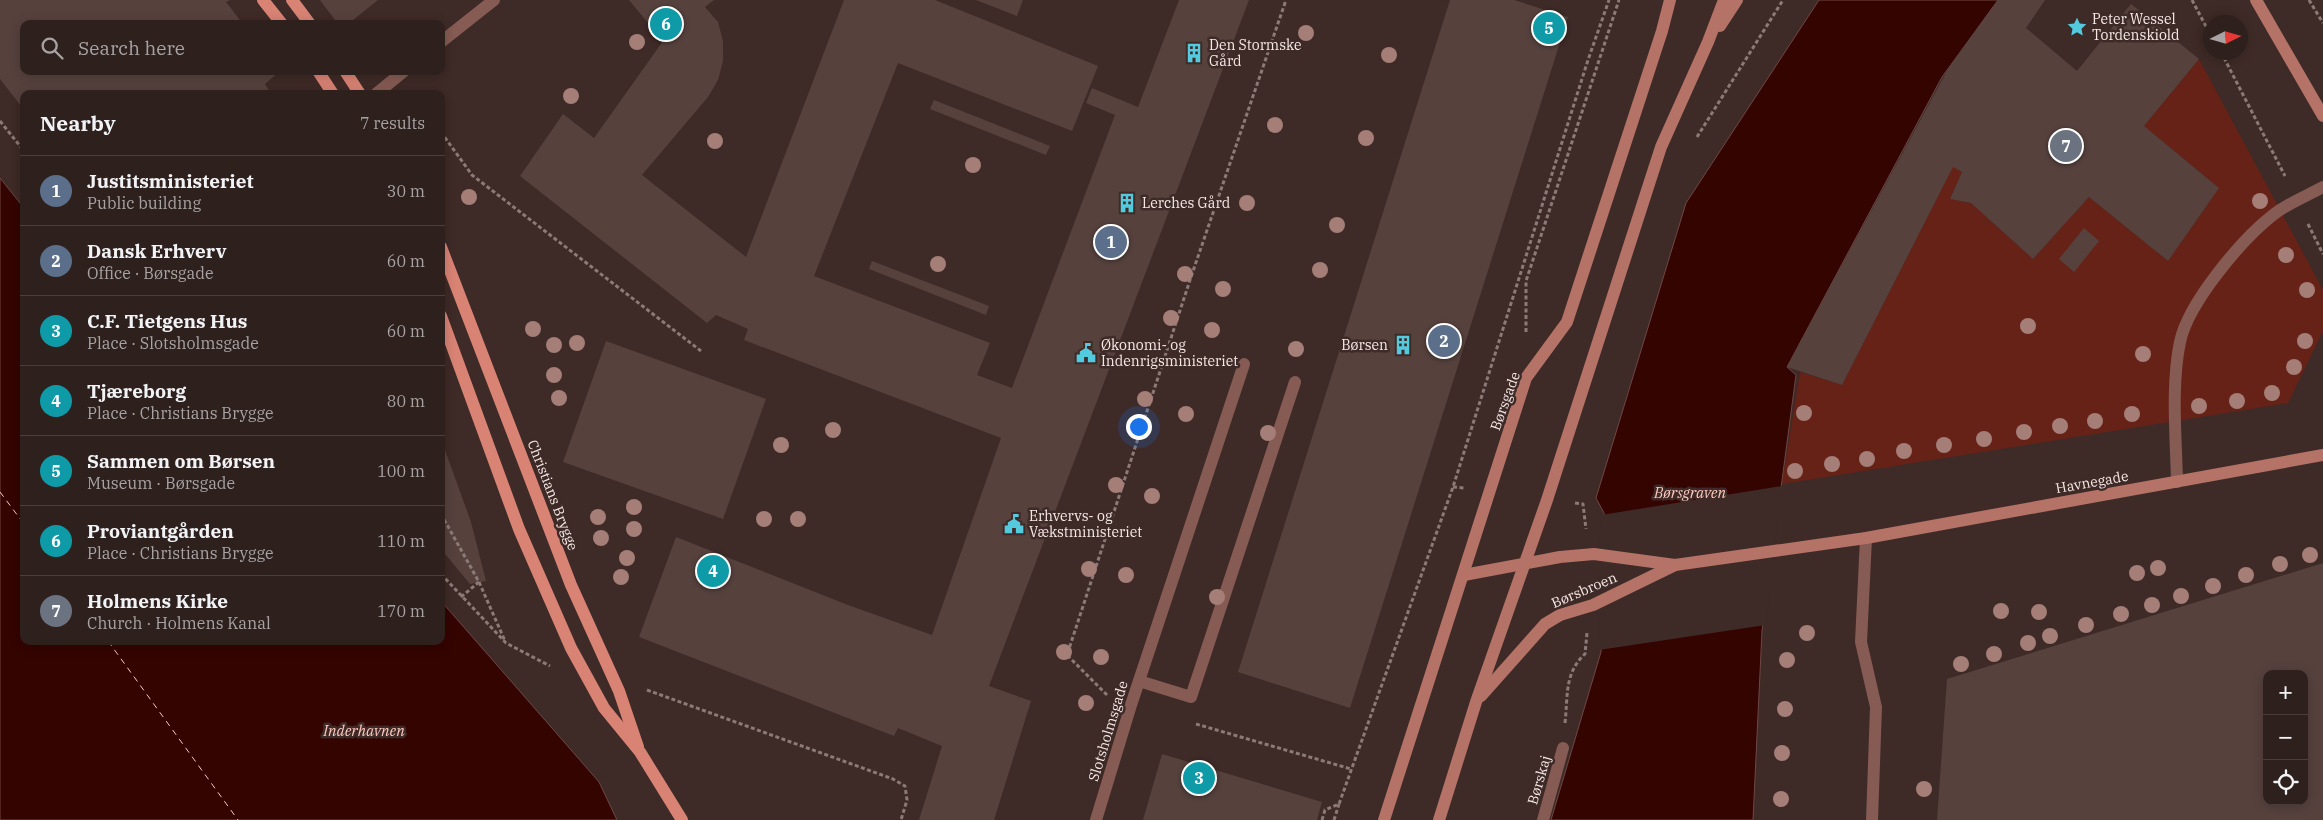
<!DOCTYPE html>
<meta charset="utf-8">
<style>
:root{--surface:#2e201d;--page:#3a2d2a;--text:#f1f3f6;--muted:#a7a3a4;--line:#493e3b;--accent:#54cade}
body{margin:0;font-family:"IBM Plex Serif",serif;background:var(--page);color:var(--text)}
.controls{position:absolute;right:15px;bottom:15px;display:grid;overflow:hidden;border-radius:10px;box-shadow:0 2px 12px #0003}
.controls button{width:45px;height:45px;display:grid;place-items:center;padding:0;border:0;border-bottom:1px solid var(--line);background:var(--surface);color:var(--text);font:25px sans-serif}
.compass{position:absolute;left:2203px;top:15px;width:45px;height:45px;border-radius:50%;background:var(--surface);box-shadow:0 2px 12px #0003;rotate:85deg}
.you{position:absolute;left:1138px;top:426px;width:18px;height:18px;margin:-12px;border:4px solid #fff;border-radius:50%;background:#1a73e8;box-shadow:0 0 0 8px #1a73e833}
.badge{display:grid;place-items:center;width:32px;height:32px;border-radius:50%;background:var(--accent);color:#fff;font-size:16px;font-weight:700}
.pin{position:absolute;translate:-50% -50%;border:2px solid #fff;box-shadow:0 1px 5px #0006}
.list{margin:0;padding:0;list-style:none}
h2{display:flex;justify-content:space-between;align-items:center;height:65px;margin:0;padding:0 20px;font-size:21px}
h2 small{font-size:16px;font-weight:400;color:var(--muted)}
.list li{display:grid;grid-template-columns:32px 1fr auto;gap:15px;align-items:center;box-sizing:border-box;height:70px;padding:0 20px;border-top:1px solid var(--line)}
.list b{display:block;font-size:19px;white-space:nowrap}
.list p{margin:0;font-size:16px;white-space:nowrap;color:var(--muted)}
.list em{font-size:16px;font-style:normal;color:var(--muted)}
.icon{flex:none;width:28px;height:28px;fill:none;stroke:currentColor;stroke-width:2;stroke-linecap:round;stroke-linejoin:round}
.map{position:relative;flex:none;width:2323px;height:820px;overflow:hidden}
.search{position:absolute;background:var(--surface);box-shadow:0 2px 12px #0003;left:20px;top:20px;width:425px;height:55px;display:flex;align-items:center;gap:12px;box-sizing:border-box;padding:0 18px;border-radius:10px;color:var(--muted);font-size:19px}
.panel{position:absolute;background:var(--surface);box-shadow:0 2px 12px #0003;left:20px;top:90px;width:425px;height:555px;border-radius:10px}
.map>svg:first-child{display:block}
.green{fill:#672218}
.water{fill:#340401;stroke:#6e4845}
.pier{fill:#3e2a27}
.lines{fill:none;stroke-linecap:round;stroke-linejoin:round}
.ferry{stroke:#fec8be;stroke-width:1;stroke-dasharray:6 5;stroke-linecap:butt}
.building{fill:#56413d;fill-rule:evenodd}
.path{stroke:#8b7a77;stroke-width:3;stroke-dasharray:4 2.5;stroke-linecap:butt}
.lane{stroke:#855b53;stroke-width:12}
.street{stroke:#855b53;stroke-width:12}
.secondary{stroke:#b57266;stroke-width:12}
.primary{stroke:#d98374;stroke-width:12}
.tree{fill:#a47e77}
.labels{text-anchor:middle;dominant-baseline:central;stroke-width:5;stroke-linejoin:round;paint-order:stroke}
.poi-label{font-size:14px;fill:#f5e8e5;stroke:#3e2a27;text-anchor:start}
.street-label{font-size:14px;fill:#f5e8e5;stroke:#3e2a27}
.water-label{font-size:15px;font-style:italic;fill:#fec8be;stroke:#3e2a27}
</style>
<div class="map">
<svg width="2323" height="820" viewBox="0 0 2323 820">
<rect width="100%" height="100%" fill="#3e2a27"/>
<path class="green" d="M2199 59 2323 290V331L2288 403 1782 484 1800 372 1842 385 1953 167 1962 172 1950 199 1971 203 2033 259 2089 197 2168 261 2219 188 2144 126Z"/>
<g class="water">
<path d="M1819 0H1998L1942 77 1787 367 1796 375 1762 631 1753 820H1551L1601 652V568L1604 513 1596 498 1686 203Z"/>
<path d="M0 178 24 208V641H441V601L599 782 617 820H0Z"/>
</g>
<path class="pier" d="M1782 486 1766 625 1599 650 1598 568 1601 515Z"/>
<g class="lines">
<g class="ferry">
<path d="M0 492 24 524"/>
<path d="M108 641 238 820"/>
</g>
</g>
<g class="building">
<path d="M0 0H230L226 2 243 24H24V71H280L265 84 271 94H24V110L0 79Z"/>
<path d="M320 0H378L348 24H338Z"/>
<path d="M629 0H714L705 7 718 22 723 41V61L718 80 708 97 642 175 746 257 844 0H935L1098 66 1072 131 898 63 814 276 990 343 977 375 1012 388 1115 115 1086 103 1092 88 1138 107 1179 0H1249L989 686 1031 701 994 820H919L942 746 898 728 894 736 639 637 676 537 848 605 932 635 1001 438 744 340 748 329 716 315 707 323 520 176 563 114 594 138 663 41Z"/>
<path d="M976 0H1023L1017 16Z"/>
<path d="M1450 0H1514L1568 17 1350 708 1238 672Z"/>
<path d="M1998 0H2045L2026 28 2077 71 2131 4 2199 59 2144 126 2219 188 2168 261 2089 197 2033 259 1971 203 1950 199 1962 172 1953 167 1842 385 1787 367 1948 69Z"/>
<path d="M934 100 1050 146 1046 155 930 109Z"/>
<path d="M2084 228 2099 241 2074 272 2059 259Z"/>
<path d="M872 261 989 306 986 315 869 269Z"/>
<path d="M606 341 766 399 723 519 563 462Z"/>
<path d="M441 439 471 522 486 581 470 584 441 549Z"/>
<path d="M2323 563V820H1937L1947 679ZM2267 674H2304V801H2267Z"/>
<path d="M1162 754 1322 802 1317 820H1143Z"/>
</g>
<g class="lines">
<g class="path">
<path d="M2192 0 2210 34"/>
<path d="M2309 0 2323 23"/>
<path d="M2221 52 2285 176"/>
<path d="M0 121 24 151"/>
<path d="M441 132 472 175 701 351"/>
<path d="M1697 137 1783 0"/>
<path d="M2308 224 2323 254"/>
<path d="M1526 332V281L1619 0"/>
<path d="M1453 487 1464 488"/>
<path d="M1575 503 1583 504 1586 529"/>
<path d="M441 514 479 582 505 641"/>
<path d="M441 574 506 643 550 666"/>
<path d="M461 597 479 582"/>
<path d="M647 690 893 779 905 786 907 800 901 820"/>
<path d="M1107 695 1067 655 1191 277 1286 0"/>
<path d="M1565 723C1568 697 1564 673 1585 654L1587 633"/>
<path d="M1196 724 1351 769"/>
<path d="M1322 820 1325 810 1339 804 1453 487 1588 60 1609 0"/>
<path d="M1334 820 1339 804"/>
</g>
<g class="lane">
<path d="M441 42 494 0"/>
<path d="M376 94 404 71"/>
<path d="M2177 482C2176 437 2171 385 2180 342 2188 303 2242 239 2273 215 2288 203 2307 196 2323 187"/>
<path d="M1139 681 1191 697 1295 382"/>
<path d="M1543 820 1563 748"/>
</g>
<g class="street">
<path d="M1866 538 1861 642 1876 707 1872 820"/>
<path d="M1096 820 1131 705 1244 364"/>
</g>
<g class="secondary">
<path d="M2256 0 2323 116"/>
<path d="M1720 26 1737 0"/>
<path d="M1464 575 1560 557 1594 554 1675 565 1866 538 2323 455"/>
<path d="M1481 696 1545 624 1560 615 1593 605 1675 565"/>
<path d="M1384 820 1526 378 1567 322 1662 31 1670 0"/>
<path d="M1439 820 1476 702 1547 500 1661 147 1708 42 1724 0"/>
</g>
<g class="primary">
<path d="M263 0 282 24"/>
<path d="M292 0 310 24"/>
<path d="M318 71 333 94"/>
<path d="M345 71 360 94"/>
<path d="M441 247 571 585 619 691 638 747"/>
<path d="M441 316 519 529 571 648 604 708 640 752 682 820"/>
</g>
</g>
<g class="tree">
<circle cx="1306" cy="33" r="8"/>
<circle cx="637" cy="42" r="8"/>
<circle cx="1389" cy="55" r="8"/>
<circle cx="571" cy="96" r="8"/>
<circle cx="1275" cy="125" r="8"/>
<circle cx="1366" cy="138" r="8"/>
<circle cx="715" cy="141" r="8"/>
<circle cx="973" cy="165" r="8"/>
<circle cx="469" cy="197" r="8"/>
<circle cx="2260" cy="201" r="8"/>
<circle cx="1247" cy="203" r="8"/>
<circle cx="1337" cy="225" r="8"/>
<circle cx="2286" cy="255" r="8"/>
<circle cx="938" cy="264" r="8"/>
<circle cx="1320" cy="270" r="8"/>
<circle cx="1185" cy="274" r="8"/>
<circle cx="1223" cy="289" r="8"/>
<circle cx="2307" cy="290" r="8"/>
<circle cx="1171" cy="318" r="8"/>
<circle cx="2028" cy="326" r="8"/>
<circle cx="533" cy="329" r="8"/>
<circle cx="1212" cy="330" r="8"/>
<circle cx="2305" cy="341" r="8"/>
<circle cx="577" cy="343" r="8"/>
<circle cx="554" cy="345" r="8"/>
<circle cx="1296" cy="349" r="8"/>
<circle cx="2143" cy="354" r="8"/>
<circle cx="2294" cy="367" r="8"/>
<circle cx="554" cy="375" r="8"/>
<circle cx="2272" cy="393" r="8"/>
<circle cx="559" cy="398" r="8"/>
<circle cx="1145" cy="399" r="8"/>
<circle cx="2237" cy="401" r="8"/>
<circle cx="2199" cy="406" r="8"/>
<circle cx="1804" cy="413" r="8"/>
<circle cx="1186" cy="414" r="8"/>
<circle cx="2132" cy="414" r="8"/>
<circle cx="2095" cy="421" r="8"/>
<circle cx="2060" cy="426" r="8"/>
<circle cx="833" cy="430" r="8"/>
<circle cx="2024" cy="432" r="8"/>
<circle cx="1268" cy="433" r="8"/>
<circle cx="1984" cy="439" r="8"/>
<circle cx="781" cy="445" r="8"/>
<circle cx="1944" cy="445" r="8"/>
<circle cx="1904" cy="451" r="8"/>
<circle cx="1867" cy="459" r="8"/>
<circle cx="1832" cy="464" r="8"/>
<circle cx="1795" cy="471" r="8"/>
<circle cx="1116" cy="485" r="8"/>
<circle cx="1152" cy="496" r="8"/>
<circle cx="634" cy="507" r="8"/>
<circle cx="598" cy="517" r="8"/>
<circle cx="764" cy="519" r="8"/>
<circle cx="798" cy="519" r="8"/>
<circle cx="634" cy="529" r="8"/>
<circle cx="601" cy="538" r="8"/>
<circle cx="2310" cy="555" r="8"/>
<circle cx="627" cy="558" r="8"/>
<circle cx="2280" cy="564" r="8"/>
<circle cx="2158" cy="568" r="8"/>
<circle cx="1089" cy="569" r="8"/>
<circle cx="2137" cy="573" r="8"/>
<circle cx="1126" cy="575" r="8"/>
<circle cx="2246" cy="575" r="8"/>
<circle cx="621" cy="577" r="8"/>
<circle cx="2213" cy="586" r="8"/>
<circle cx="2181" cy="596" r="8"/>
<circle cx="1217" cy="597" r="8"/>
<circle cx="2152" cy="605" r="8"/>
<circle cx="2001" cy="611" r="8"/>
<circle cx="2039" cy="612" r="8"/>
<circle cx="2121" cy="614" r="8"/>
<circle cx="2086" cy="625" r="8"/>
<circle cx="1807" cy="633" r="8"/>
<circle cx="2050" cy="636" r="8"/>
<circle cx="2028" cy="643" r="8"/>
<circle cx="1064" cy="652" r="8"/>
<circle cx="1994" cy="654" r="8"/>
<circle cx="1101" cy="657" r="8"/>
<circle cx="1787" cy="660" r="8"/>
<circle cx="1961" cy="664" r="8"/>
<circle cx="1086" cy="703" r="8"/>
<circle cx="1785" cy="709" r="8"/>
<circle cx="1782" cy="753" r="8"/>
<circle cx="1924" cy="789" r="8"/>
<circle cx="1781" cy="799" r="8"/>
</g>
<defs>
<symbol id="sight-bare" viewBox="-9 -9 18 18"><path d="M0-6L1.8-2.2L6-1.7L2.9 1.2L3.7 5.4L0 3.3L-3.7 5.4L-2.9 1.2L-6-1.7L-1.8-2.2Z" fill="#54cade" stroke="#3e2a27" stroke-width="2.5" paint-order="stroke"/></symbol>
<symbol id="building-bare" viewBox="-9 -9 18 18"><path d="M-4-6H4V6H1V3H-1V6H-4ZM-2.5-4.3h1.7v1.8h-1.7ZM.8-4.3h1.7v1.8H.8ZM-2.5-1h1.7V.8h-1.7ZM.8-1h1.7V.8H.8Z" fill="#54cade" stroke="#3e2a27" stroke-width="2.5" paint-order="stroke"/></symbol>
<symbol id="civic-bare" viewBox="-9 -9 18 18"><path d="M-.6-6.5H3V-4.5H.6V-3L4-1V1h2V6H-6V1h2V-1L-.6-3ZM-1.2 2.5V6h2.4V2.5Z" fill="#54cade" stroke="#3e2a27" stroke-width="2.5" paint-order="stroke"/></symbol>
</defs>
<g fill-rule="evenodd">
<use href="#sight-bare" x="2063" y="13" width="28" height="28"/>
<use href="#building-bare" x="1180" y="39" width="28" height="28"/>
<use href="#building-bare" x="1113" y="189" width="28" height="28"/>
<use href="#building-bare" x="1389" y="331" width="28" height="28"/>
<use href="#civic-bare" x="1072" y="339" width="28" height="28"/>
<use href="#civic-bare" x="1000" y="510" width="28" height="28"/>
</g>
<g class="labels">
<g class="poi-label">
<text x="2092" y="19">Peter Wessel<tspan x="2092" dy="16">Tordenskiold</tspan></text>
<text x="1209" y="45">Den Stormske<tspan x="1209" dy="16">Gård</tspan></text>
<text x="1142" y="203">Lerches Gård</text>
<text x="1101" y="345">Økonomi- og<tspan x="1101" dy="16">Indenrigsministeriet</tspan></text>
<text x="1388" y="345" text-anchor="end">Børsen</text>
<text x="1029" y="516">Erhvervs- og<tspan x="1029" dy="16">Vækstministeriet</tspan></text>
</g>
<g class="street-label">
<text transform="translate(1505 401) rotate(-70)">Børsgade</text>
<text transform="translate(2092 482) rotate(-10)">Havnegade</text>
<text transform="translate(553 495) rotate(69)">Christians Brygge</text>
<text transform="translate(1584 590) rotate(-23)">Børsbroen</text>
<text transform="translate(1108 731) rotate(-73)">Slotsholmsgade</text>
<text transform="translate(1539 780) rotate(-74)">Børskaj</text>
</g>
<g class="water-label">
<text x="1690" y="492">Børsgraven</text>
<text x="364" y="730">Inderhavnen</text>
</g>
</g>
</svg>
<div class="controls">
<button>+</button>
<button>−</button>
<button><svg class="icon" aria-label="locate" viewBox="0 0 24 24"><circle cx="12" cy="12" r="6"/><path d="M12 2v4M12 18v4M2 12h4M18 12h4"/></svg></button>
</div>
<svg class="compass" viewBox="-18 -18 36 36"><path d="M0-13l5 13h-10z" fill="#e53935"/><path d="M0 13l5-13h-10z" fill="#a7a3a4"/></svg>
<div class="you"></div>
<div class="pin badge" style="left:1111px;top:242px;background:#5c6f8a">1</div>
<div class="pin badge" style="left:1444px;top:341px;background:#5c6f8a">2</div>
<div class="pin badge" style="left:1199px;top:778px;background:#0f9aa8">3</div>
<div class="pin badge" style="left:713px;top:571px;background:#0f9aa8">4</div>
<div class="pin badge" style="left:1549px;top:28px;background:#0f9aa8">5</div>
<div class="pin badge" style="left:666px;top:24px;background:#0f9aa8">6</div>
<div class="pin badge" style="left:2066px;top:146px;background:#6b7280">7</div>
<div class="search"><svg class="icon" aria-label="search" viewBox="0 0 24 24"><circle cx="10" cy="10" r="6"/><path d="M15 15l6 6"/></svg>Search here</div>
<section class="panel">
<h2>Nearby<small>7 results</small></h2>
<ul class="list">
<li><span class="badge" style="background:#5c6f8a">1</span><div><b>Justitsministeriet</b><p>Public building</p></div><em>30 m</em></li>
<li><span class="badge" style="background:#5c6f8a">2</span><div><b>Dansk Erhverv</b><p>Office · Børsgade</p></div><em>60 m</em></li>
<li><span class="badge" style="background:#0f9aa8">3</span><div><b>C.F. Tietgens Hus</b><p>Place · Slotsholmsgade</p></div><em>60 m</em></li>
<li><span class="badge" style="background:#0f9aa8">4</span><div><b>Tjæreborg</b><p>Place · Christians Brygge</p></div><em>80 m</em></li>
<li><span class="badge" style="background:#0f9aa8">5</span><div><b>Sammen om Børsen</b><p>Museum · Børsgade</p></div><em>100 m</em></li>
<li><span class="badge" style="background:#0f9aa8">6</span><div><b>Proviantgården</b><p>Place · Christians Brygge</p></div><em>110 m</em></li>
<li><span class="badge" style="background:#6b7280">7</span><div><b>Holmens Kirke</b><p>Church · Holmens Kanal</p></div><em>170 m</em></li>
</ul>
</section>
</div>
